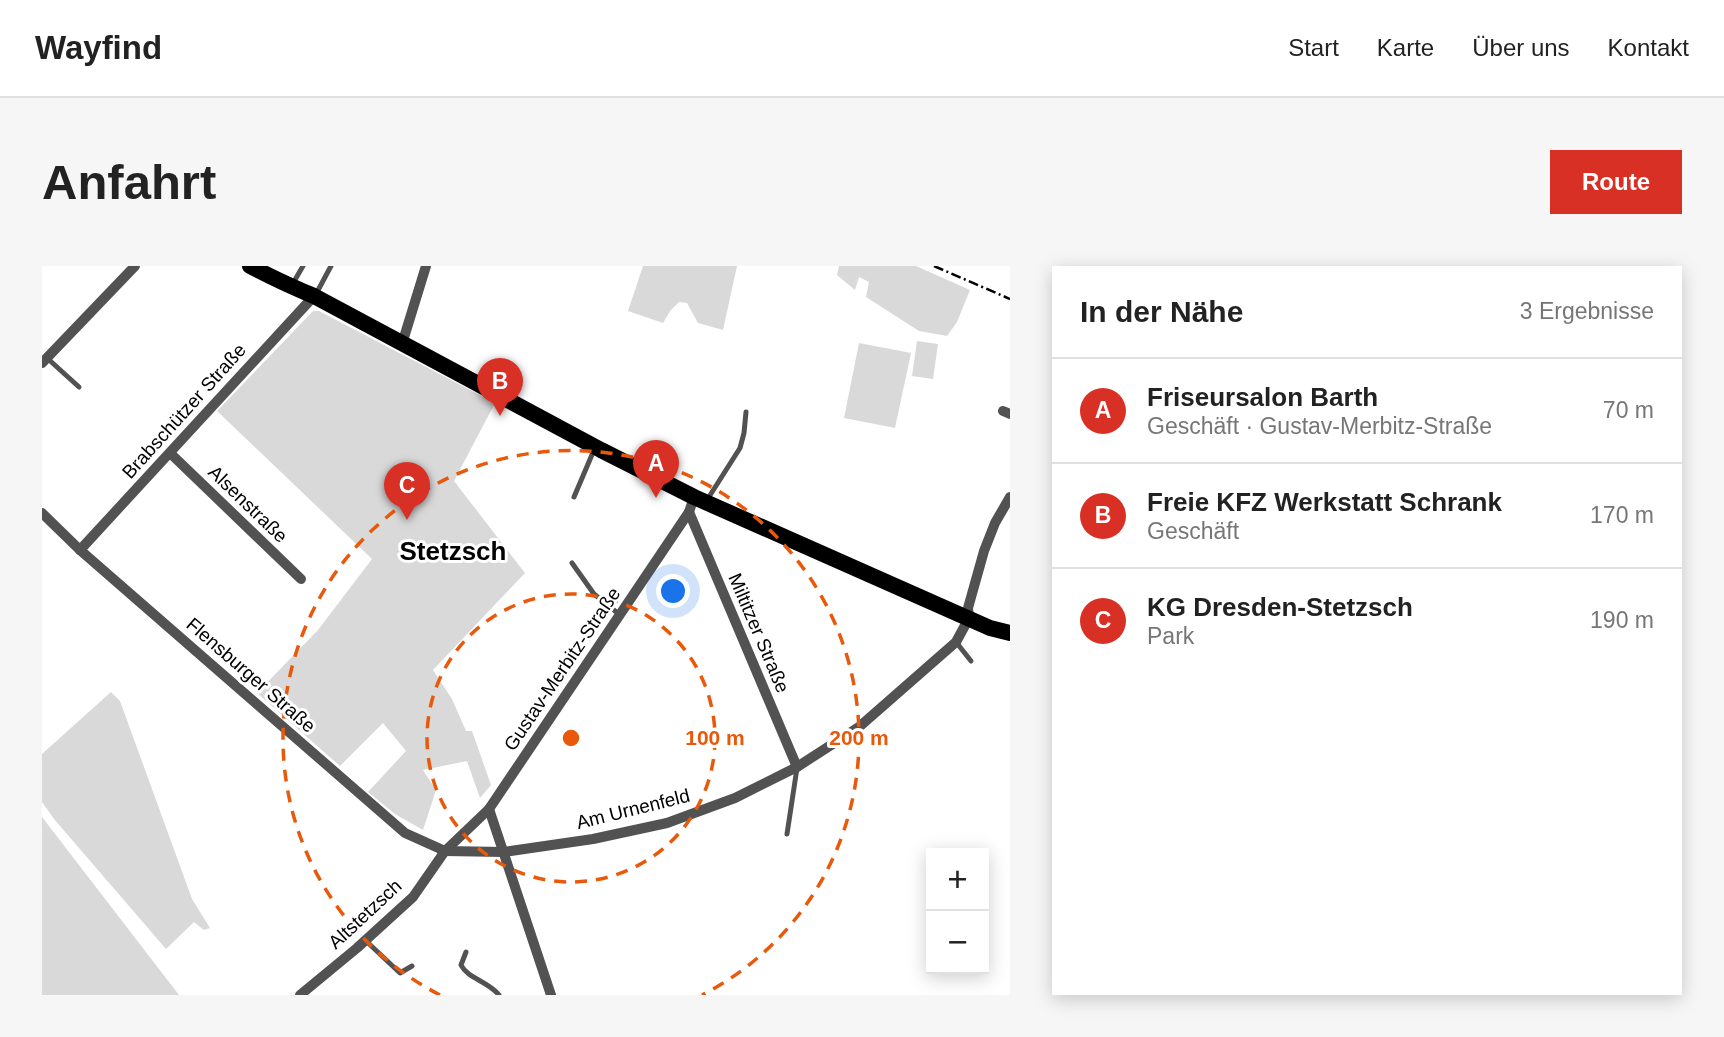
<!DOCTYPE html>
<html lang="de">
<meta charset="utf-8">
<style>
:root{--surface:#fff;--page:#f6f6f6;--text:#222;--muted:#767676;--line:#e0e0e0;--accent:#d93025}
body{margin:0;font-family:Helvetica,sans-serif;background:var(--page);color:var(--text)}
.controls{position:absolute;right:21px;bottom:21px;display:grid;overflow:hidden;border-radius:0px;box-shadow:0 4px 18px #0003}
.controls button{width:63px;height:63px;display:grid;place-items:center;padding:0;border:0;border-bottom:2px solid var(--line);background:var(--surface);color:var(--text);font:35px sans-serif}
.you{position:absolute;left:632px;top:326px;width:24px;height:24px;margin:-18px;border:5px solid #fff;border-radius:50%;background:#1a73e8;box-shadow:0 0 0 10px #1a73e833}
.badge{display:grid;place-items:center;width:46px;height:46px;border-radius:50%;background:var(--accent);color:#fff;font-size:23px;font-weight:700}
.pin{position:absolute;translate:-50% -58px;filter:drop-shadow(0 2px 4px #0008)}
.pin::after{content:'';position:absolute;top:37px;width:24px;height:21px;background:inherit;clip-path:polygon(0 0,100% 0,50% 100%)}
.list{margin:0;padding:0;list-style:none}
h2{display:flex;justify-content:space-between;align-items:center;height:91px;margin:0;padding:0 28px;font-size:30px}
h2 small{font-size:23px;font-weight:400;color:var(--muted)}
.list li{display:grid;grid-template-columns:46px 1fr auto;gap:21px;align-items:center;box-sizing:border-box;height:105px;padding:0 28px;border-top:2px solid var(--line)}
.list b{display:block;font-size:26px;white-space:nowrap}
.list p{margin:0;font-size:23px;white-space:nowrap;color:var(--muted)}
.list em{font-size:23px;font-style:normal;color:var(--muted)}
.map{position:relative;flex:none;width:968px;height:729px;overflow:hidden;border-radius:0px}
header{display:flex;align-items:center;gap:42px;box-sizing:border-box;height:98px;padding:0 35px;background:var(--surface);border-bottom:2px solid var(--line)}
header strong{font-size:33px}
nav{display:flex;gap:38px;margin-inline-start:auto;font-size:24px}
.intro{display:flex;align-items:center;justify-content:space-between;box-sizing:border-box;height:168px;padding:0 42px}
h1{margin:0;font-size:49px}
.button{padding:18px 32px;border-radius:0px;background:var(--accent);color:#fff;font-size:24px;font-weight:700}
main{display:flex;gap:42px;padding:0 42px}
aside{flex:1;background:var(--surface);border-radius:0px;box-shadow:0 4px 18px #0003}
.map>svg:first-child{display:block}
.green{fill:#d9d9d9}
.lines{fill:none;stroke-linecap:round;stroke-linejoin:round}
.service{stroke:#525252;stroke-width:5}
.minor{stroke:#525252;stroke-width:10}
.primary{stroke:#000;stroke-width:16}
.rail{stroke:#000;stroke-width:2.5;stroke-dasharray:10 3.5 2 3.5;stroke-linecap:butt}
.ring{fill:none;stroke:#e8590c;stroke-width:3.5;stroke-dasharray:12 9}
.labels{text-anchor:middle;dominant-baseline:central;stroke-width:6;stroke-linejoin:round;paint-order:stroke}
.street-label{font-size:19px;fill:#000;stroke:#fff}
.district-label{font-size:26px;font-weight:bold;fill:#000;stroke:#fff}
.centre{fill:#e8590c;stroke:#fff;stroke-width:3.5}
.ring-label{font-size:21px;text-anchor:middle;font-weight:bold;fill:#e8590c;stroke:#fff;stroke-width:6;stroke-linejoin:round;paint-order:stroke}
</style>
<header>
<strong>Wayfind</strong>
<nav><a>Start</a><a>Karte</a><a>Über uns</a><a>Kontakt</a></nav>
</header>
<div class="intro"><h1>Anfahrt</h1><a class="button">Route</a></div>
<main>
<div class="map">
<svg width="968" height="729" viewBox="0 0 968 729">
<rect width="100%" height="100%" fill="#fff"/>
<g class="green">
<path d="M601 0H695L681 64 656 57 645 37 637 36 628 45 621 57 586 45Z"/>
<path d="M797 0H874L928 24 915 56 905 70 877 65 824 31 827 16 817 11 813 24 795 9Z"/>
<path d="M271 45H277L453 137 412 215 483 307 391 404 410 433 424 465H430L449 519 438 532 425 495 381 504 394 524 381 564 353 548 326 526 364 485 341 457 298 500 215 427 276 364 330 293 175 145Z"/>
<path d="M875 75 896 78 891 113 870 110Z"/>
<path d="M817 77 869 87 853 162 802 152Z"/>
<path d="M69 426 78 435 150 633 168 662 162 664 152 656 124 683 12 553 0 536V488Z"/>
<path d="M0 551 137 729H0Z"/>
</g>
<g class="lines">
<g class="service">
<path d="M250 19 261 0"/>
<path d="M274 28 289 0"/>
<path d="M5 92 37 121"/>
<path d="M532 231 552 184"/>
<path d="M665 234 698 182 702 167 704 146"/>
<path d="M530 297 552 328 578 349"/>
<path d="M914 376 929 395"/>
<path d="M745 568 755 502"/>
<path d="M323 674 358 707 370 700"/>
<path d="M424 686 419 699C426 713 446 715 457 729"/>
</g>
<g class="minor">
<path d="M360 78 384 0"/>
<path d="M0 97 93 0"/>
<path d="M961 145 968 148"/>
<path d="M128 187 259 313"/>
<path d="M647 246 755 501"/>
<path d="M0 247 38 284 363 567 403 585 462 586 551 573 625 557 693 532 755 501 817 461 914 376 927 352 926 342 942 285 953 257 968 231"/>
<path d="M38 284 272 30"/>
<path d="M447 543 509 729"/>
<path d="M258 729 315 682 371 631 403 585 447 543 647 246 652 231"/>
</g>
<path class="primary" d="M208 0C229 11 250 21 272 30L559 184 652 231 948 362 968 367"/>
<path class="rail" d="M892 0 968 33"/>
</g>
<g class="ring">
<circle cx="529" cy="472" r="144"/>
<path d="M398 729A288 288 0 1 1 660 729"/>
</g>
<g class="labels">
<g class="street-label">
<text transform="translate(142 145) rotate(-48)">Brabschützer Straße</text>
<text transform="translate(206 238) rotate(44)">Alsenstraße</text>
<text transform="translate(717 367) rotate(67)">Miltitzer Straße</text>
<text transform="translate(520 403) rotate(-56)">Gustav-Merbitz-Straße</text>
<text transform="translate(209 409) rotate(41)">Flensburger Straße</text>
<text transform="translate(591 543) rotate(-14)">Am Urnenfeld</text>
<text transform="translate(323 648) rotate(-43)">Altstetzsch</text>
</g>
<g class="district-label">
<text x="411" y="285">Stetzsch</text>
</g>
</g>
<circle cx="529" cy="472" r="10" class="centre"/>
<g class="ring-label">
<text x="673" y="479">100 m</text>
<text x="817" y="479">200 m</text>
</g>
</svg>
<div class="controls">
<button>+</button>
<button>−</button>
</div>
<div class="you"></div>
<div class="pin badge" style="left:614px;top:232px">A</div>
<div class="pin badge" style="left:458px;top:150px">B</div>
<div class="pin badge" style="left:365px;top:254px">C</div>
</div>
<aside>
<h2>In der Nähe<small>3 Ergebnisse</small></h2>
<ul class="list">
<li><span class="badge">A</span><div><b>Friseursalon Barth</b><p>Geschäft · Gustav-Merbitz-Straße</p></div><em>70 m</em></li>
<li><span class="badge">B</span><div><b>Freie KFZ Werkstatt Schrank</b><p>Geschäft</p></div><em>170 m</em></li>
<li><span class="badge">C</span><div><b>KG Dresden-Stetzsch</b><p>Park</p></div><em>190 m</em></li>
</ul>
</aside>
</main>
